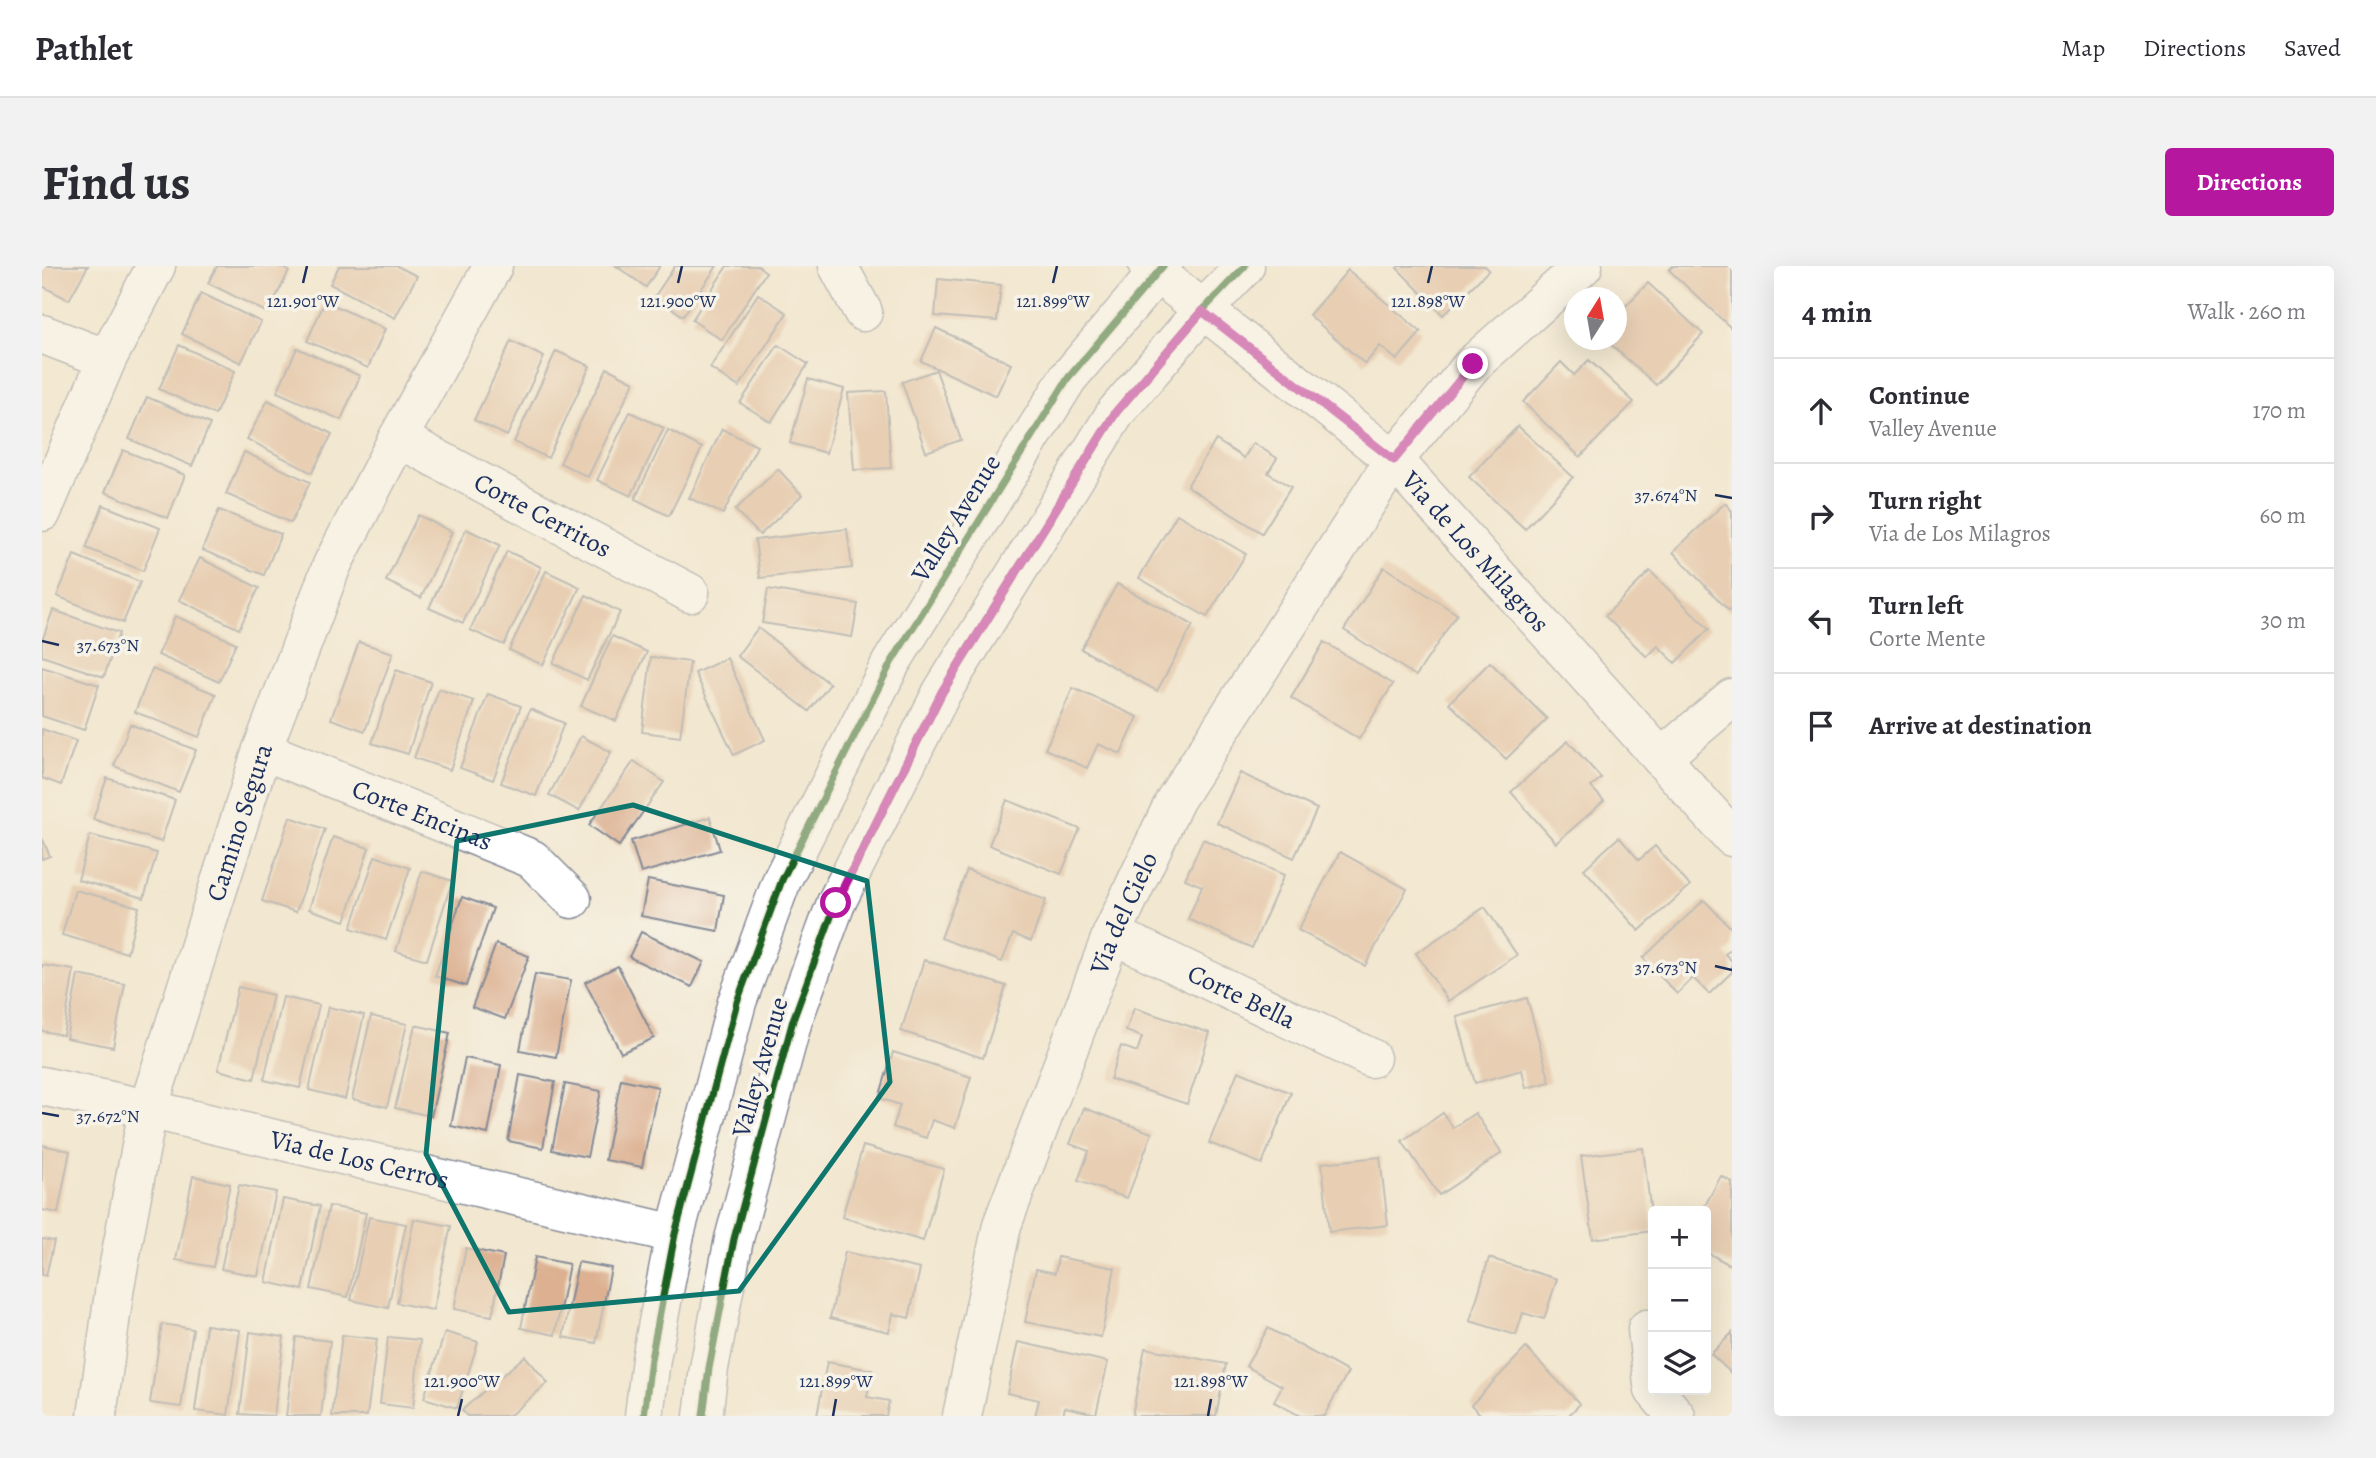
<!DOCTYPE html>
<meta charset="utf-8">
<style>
:root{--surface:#fff;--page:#f2f2f3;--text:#2b2b33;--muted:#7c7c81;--line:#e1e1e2;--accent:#b5179e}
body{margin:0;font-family:Alegreya,serif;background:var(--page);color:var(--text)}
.controls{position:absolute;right:21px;bottom:21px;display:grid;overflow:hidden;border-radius:7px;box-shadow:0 7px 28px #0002}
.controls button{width:63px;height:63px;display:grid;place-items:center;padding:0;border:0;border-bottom:2px solid var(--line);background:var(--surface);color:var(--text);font:35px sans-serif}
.compass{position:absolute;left:1522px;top:21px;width:63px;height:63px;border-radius:50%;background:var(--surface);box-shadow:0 7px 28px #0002;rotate:11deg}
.stop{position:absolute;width:21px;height:21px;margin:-16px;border:5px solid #b5179e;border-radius:50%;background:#fff}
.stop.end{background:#b5179e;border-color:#fff;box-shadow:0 2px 7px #0008}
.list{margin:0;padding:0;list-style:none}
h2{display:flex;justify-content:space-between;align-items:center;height:91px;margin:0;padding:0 28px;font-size:30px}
h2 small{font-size:23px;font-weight:400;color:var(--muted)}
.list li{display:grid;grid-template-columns:46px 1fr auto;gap:21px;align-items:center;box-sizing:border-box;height:105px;padding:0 28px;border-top:2px solid var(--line)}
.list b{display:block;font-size:26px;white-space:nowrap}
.list p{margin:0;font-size:23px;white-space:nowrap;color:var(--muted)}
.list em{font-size:23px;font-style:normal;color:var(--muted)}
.icon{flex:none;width:38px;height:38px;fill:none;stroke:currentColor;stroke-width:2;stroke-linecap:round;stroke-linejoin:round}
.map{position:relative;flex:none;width:1690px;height:1150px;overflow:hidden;border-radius:7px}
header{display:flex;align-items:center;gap:42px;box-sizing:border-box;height:98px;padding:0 35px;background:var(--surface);border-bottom:2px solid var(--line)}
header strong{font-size:33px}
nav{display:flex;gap:38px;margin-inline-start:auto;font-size:24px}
.intro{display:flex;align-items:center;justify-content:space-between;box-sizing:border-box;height:168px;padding:0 42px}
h1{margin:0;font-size:49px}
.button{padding:18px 32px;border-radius:7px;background:var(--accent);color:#fff;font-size:24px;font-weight:700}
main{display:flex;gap:42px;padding:0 42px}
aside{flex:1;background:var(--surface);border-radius:7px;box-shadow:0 7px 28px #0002}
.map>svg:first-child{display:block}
.building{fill:#dcb091}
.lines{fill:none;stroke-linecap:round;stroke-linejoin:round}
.minor-casing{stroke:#868b97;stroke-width:41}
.major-casing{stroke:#868b97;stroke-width:41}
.minor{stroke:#fff;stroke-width:38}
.major{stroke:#fff;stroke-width:38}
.cycleway-casing{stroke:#f7f3e8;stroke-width:11}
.cycleway{stroke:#1b5e20;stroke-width:7}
.route{stroke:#b5179e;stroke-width:9}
.marked{fill:none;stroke:#0f766e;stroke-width:5;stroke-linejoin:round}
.ticks{fill:none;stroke:#1b2f5e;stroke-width:2.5}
.labels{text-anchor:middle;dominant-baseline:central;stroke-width:7;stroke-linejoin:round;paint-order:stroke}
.street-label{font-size:26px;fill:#1b2f5e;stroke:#f7f3e8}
.ticks-label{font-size:18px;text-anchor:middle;fill:#1b2f5e;stroke:#f7f3e8;stroke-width:7;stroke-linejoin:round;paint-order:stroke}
</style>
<header>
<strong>Pathlet</strong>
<nav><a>Map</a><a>Directions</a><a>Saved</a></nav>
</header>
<div class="intro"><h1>Find us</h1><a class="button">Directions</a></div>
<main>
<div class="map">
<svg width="1690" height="1150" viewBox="0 0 1690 1150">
<rect width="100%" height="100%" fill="#f7f3e8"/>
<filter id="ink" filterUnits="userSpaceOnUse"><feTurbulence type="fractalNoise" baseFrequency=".0143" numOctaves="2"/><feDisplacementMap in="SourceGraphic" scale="14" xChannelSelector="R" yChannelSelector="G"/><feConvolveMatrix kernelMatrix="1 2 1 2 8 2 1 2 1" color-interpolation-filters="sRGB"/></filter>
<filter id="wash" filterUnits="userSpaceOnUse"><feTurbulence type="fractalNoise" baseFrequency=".00686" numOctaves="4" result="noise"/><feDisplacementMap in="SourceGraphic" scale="28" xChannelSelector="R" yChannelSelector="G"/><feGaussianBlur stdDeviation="1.57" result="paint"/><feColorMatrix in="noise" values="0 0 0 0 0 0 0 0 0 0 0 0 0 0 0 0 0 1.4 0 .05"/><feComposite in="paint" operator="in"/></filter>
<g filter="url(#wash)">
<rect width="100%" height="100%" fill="#f2e7d0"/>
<g id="blocks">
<g class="building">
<path d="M0 0H46L27 34 0 20Z"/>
<path d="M175 0H237L247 5 226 47 166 17Z"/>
<path d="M297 0H355L375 10 353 52 288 18Z"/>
<path d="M574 0H618L604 21Z"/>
<path d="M633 0H675L641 50 613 30Z"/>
<path d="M685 0H716L724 6 680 74 650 54Z"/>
<path d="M1357 0H1443L1447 4 1401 49 1355 2Z"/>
<path d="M1631 0H1690V63L1627 4Z"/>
<path d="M1306 4 1379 66 1355 94 1338 80 1323 98 1267 49Z"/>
<path d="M896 13 959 19 955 55 893 50Z"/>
<path d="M1606 17 1661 68 1614 119 1564 74H1574V50Z"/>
<path d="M159 27 219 56 199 97 140 68Z"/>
<path d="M716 28 745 47 697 121 668 102Z"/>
<path d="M283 35 343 63 326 102 265 75Z"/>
<path d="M894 62 969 98 954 130 879 95Z"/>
<path d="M469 75 502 91 465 170 432 154Z"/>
<path d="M137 79 193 105 173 149 117 123Z"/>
<path d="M736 79 766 98 729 156 698 137Z"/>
<path d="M255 82 318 110 299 154 235 126Z"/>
<path d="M514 85 548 100 506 192 472 176Z"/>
<path d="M1547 94 1592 136 1538 191 1481 136 1519 96 1532 109Z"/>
<path d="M565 102 592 116 546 211 518 197Z"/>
<path d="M894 104 919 174 884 186 860 116Z"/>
<path d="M766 113 802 123 784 187 748 177Z"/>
<path d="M844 125 849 202 812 204 806 127Z"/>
<path d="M105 131 168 158 150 200 87 173Z"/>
<path d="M226 134 290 168 270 207 205 173Z"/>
<path d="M588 146 622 162 589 230 555 214Z"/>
<path d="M1476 160 1531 211 1483 263 1427 211Z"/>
<path d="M680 163 715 180 681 248 647 232Z"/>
<path d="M626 164 660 182 627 250 593 233Z"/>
<path d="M1174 174 1202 192 1211 177 1235 192 1226 207 1249 221 1220 267 1145 220Z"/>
<path d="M81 184 143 209 126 252 63 226Z"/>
<path d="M202 186 268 216 249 257 184 228Z"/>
<path d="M736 203 760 229 718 269 693 244Z"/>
<path d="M1683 237 1690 245V341L1687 345 1631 286Z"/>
<path d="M61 239 118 262 101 305 44 282Z"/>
<path d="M177 244 239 268 222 309 160 284Z"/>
<path d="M1135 248 1204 288 1165 351 1097 312Z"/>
<path d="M376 249 410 266 379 332 344 315Z"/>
<path d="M424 263 458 279 421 357 387 342Z"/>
<path d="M805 263 810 302 718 312 713 274Z"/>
<path d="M465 285 499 301 462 379 428 364Z"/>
<path d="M32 289 98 316 81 357 15 330Z"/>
<path d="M158 292 217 322 197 363 137 334Z"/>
<path d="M1342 301 1415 348 1374 410 1302 364Z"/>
<path d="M504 305 538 321 501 399 467 384Z"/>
<path d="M1608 305 1667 363 1633 397 1616 380 1605 391 1563 350Z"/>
<path d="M1075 318 1151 359 1115 425 1039 383Z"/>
<path d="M726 323 816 338 810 371 720 357Z"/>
<path d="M544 329 578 346 545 414 511 397Z"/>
<path d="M11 344 77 367 62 411 0 390V375Z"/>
<path d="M133 350 194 377 177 416 116 389Z"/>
<path d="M716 362 788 418 767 445 695 390Z"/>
<path d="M570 370 605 386 574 455 539 440Z"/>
<path d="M317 376 351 387 323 465 289 453Z"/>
<path d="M1282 376 1351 418 1317 473 1249 432Z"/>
<path d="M609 391 648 396 638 471 600 466Z"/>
<path d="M685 392 723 474 692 489 653 407Z"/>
<path d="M1448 396 1505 453 1464 493 1407 437Z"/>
<path d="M0 401 57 419 42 464 0 450Z"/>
<path d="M110 403 174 428 157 471 93 446Z"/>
<path d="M354 404 389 416 366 488 330 477Z"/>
<path d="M1031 422 1096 451 1079 488 1056 478 1045 502 1003 483Z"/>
<path d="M397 423 432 435 408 504 372 492Z"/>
<path d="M446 428 479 440 451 514 418 502Z"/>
<path d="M488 443 522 457 494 530 459 517Z"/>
<path d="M88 458 154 484 137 526 72 500Z"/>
<path d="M0 463 34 475 19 519 0 512Z"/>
<path d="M539 470 569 486 537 545 507 529Z"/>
<path d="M1526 475 1559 512 1549 521 1562 535 1514 577 1469 526Z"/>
<path d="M592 495 622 516 577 580 547 559Z"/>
<path d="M1198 507 1275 543 1252 592 1175 557Z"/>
<path d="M65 512 133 534 119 576 51 553Z"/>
<path d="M965 534 1038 563 1019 608 947 579Z"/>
<path d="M248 551 283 563 254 646 220 635Z"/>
<path d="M668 551 678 584 599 607 589 575Z"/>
<path d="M48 569 115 587 102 632 36 614Z"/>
<path d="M291 571 327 582 303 655 267 643Z"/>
<path d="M1577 571 1597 594 1613 580 1648 620 1597 665 1542 603Z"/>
<path d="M0 572 8 590 0 593Z"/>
<path d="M1161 573 1242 609 1210 682 1146 653 1160 620 1143 613Z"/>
<path d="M1298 586 1365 623 1323 700 1256 664Z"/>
<path d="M333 590 368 602 344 674 309 662Z"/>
<path d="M925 604 1004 634 989 675 971 668 960 696 899 672Z"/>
<path d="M380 605 410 615 385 694 354 685Z"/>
<path d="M606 614 682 629 676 665 599 650Z"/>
<path d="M33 624 97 641 85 687 20 669Z"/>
<path d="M420 631 451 642 424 720 393 710Z"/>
<path d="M1662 634 1690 663V682L1683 688 1690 695V706L1667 728 1651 712 1635 728 1601 692Z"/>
<path d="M1443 641 1475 689 1406 735 1374 687Z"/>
<path d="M599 666 662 696 650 721 587 691Z"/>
<path d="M454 678 487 690 463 753 430 741Z"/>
<path d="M882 694 964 720 941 792 859 765Z"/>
<path d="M0 699 32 704 21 769 0 765Z"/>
<path d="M576 700 612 772 579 787 543 716Z"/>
<path d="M493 708 529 714 514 791 478 784Z"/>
<path d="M36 709 83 718 71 781 24 772Z"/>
<path d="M196 721 231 729 212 813 176 804Z"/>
<path d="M241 731 277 739 258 822 222 814Z"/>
<path d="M1485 732 1508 816 1484 822 1480 804 1433 817 1415 751Z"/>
<path d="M286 741 322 749 303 833 267 824Z"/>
<path d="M1092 742 1168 767 1145 838 1068 813 1079 780 1095 786 1100 771 1084 765Z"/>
<path d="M329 750 365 758 345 841 310 833Z"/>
<path d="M373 759 408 767 389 850 353 842Z"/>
<path d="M851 786 929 811 913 862 890 854 884 872 851 861 858 839 837 832Z"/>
<path d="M423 792 459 799 446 868 409 860Z"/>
<path d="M1196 805 1249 827 1220 898 1167 877Z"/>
<path d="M478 809 513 816 501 882 466 875Z"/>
<path d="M579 813 616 821 600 901 563 894Z"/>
<path d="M523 818 559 825 545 891 510 884Z"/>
<path d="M1042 842 1110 867 1085 932 1036 915 1047 885 1028 878Z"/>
<path d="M1401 847 1411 862 1433 847 1460 887 1397 929 1360 875Z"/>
<path d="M0 879 28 885 16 947 0 944Z"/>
<path d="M821 880 902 903 881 975 800 951Z"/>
<path d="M1601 882 1611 965 1551 973 1539 890Z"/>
<path d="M1338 891 1346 959 1287 966 1280 897Z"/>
<path d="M151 910 188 918 171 1001 134 994Z"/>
<path d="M1679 910 1690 916V1000L1664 986V945H1660Z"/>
<path d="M197 919 234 926 216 1010 179 1003Z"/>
<path d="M241 933 278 940 261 1024 224 1016Z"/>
<path d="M287 940 324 947 306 1031 269 1023Z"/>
<path d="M327 951 364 958 346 1042 309 1034Z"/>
<path d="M372 953 409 960 391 1044 355 1037Z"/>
<path d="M0 973 12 975 4 1010 0 1009Z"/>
<path d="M424 982 462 990 450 1050 412 1043Z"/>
<path d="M803 986 878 1003 867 1052 851 1048 847 1066 788 1052Z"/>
<path d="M493 991 527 998 513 1069 479 1062Z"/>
<path d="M1016 991 1073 1002 1059 1071 983 1056 994 1003 1013 1007Z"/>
<path d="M1447 992 1515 1013 1502 1053 1481 1047 1474 1069 1428 1055Z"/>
<path d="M536 996 569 1002 554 1077 521 1071Z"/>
<path d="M120 1058 151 1063 139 1141 108 1137Z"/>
<path d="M164 1059 198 1064 186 1149 153 1145Z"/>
<path d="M1226 1062 1306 1106 1282 1150H1258L1232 1136 1240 1120 1204 1100Z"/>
<path d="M208 1066 242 1071 232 1150 198 1148Z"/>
<path d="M403 1066 436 1076 415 1142 382 1132Z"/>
<path d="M1690 1067V1108L1669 1088Z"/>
<path d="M300 1069 335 1073 325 1150H290Z"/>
<path d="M254 1071 288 1075 279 1150H244Z"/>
<path d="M346 1071 378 1074 371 1142 338 1138Z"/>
<path d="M976 1076 1066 1096 1054 1148 1023 1141 1021 1150H993L997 1134 965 1127Z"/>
<path d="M1103 1082 1184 1098 1174 1150H1090Z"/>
<path d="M1484 1082 1538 1138 1526 1150H1440L1429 1139Z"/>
<path d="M483 1090 506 1117 467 1150H425L420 1144Z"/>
<path d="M785 1096 830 1104 825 1131 847 1135 844 1150H775Z"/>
</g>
</g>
</g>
<g filter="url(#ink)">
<use href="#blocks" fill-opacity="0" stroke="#868b97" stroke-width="2"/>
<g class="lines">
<defs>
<g id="minor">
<path d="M796 0 821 46"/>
<path id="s1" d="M1106 0 1352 194 1690 571"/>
<path d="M0 68 65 93"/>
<path id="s2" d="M356 172 648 327"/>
<path d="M0 246 65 93 114 0"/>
<path id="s3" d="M220 484 490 593 530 633"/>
<path d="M1619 492 1690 432"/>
<path id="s4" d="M1070 668 1329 792"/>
<path id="s5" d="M0 820 106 843 633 968"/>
<path d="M1605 1063 1611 1118"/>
<path d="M1612 1124 1634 1150"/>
<path id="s6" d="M55 1150 73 1020 106 843 220 484 290 299 356 172 451 0"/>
<path id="s7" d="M920 1150 960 959 1070 668 1133 534 1352 194 1431 98 1541 0"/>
</g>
<g id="major">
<path d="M602 1150 609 1093 633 968 695 736 740 614 849 397 1026 112 1121 0"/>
<path d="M661 1150 667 1102 692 973 751 754 794 637 900 426 1074 146 1160 45 1203 0"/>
</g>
</defs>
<use href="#minor" class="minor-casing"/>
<use href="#major" class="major-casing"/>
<use href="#minor" class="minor"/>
<use href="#major" class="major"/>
<defs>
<g id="cycleway">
<path d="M602 1150 609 1093 633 968 695 736 740 614 849 397 1026 112 1121 0"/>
<path d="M661 1150 667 1102 692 973 751 754 794 637 900 426 1074 146 1160 45 1203 0"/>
</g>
</defs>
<use href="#cycleway" class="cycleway-casing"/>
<use href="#cycleway" class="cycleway"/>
</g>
</g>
<g class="lines" filter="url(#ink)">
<path class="route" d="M794 637 900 426 1074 146 1160 45 1352 194 1431 98"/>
</g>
<path d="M0 0H1690V1150H0ZM591 539 825 615 848 816 697 1025 467 1046 384 888 415 575Z" fill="#f2e7d0" fill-opacity=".55" fill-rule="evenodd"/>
<path class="marked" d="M591 539 825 615 848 816 697 1025 467 1046 384 888 415 575Z"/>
<path class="ticks" d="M261 17 265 0M636 17 640 0M1011 17 1015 0M1386 17 1390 0M1673 229 1690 232M0 375 17 379M1673 700 1690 704M0 847 17 850M416 1150 420 1133M791 1150 794 1133M1166 1150 1169 1133"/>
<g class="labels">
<g class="street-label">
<text stroke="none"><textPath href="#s2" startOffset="164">Corte Cerritos</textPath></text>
<text transform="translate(914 252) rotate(-58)">Valley Avenue</text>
<text stroke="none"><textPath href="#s1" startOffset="436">Via de Los Milagros</textPath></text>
<text stroke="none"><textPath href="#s3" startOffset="173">Corte Encinas</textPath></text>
<text stroke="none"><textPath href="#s6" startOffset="612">Camino Segura</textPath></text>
<text stroke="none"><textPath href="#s7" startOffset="530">Via del Cielo</textPath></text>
<text stroke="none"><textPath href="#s4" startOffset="144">Corte Bella</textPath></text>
<text transform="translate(718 801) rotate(-74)">Valley Avenue</text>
<text stroke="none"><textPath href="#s5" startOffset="326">Via de Los Cerros</textPath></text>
</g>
</g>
<g class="ticks-label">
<text x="261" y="41">121.901°W</text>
<text x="636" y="41">121.900°W</text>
<text x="1011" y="41">121.899°W</text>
<text x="1386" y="41">121.898°W</text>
<text x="1624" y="235">37.674°N</text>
<text x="66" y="385">37.673°N</text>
<text x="1624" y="707">37.673°N</text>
<text x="66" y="856">37.672°N</text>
<text x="420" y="1121">121.900°W</text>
<text x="794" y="1121">121.899°W</text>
<text x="1169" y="1121">121.898°W</text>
</g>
</svg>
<div class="controls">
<button>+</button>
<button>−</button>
<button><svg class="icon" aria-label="layers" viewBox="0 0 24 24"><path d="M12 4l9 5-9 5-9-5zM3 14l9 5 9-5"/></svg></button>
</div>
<svg class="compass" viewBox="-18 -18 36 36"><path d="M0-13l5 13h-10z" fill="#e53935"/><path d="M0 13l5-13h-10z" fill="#7c7c81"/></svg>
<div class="stop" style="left:794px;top:637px"></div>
<div class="stop end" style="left:1431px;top:98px"></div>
</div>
<aside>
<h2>4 min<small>Walk · 260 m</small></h2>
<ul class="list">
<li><svg class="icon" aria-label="ahead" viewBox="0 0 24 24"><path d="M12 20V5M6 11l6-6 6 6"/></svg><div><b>Continue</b><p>Valley Avenue</p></div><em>170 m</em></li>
<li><svg class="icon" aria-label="right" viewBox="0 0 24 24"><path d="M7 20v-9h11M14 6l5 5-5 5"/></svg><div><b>Turn right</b><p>Via de Los Milagros</p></div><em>60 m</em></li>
<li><svg class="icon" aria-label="left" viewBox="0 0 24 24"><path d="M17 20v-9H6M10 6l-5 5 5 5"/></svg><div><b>Turn left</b><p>Corte Mente</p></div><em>30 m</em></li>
<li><svg class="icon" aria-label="arrive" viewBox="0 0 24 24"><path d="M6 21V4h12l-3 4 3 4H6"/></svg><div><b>Arrive at destination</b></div></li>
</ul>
</aside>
</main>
